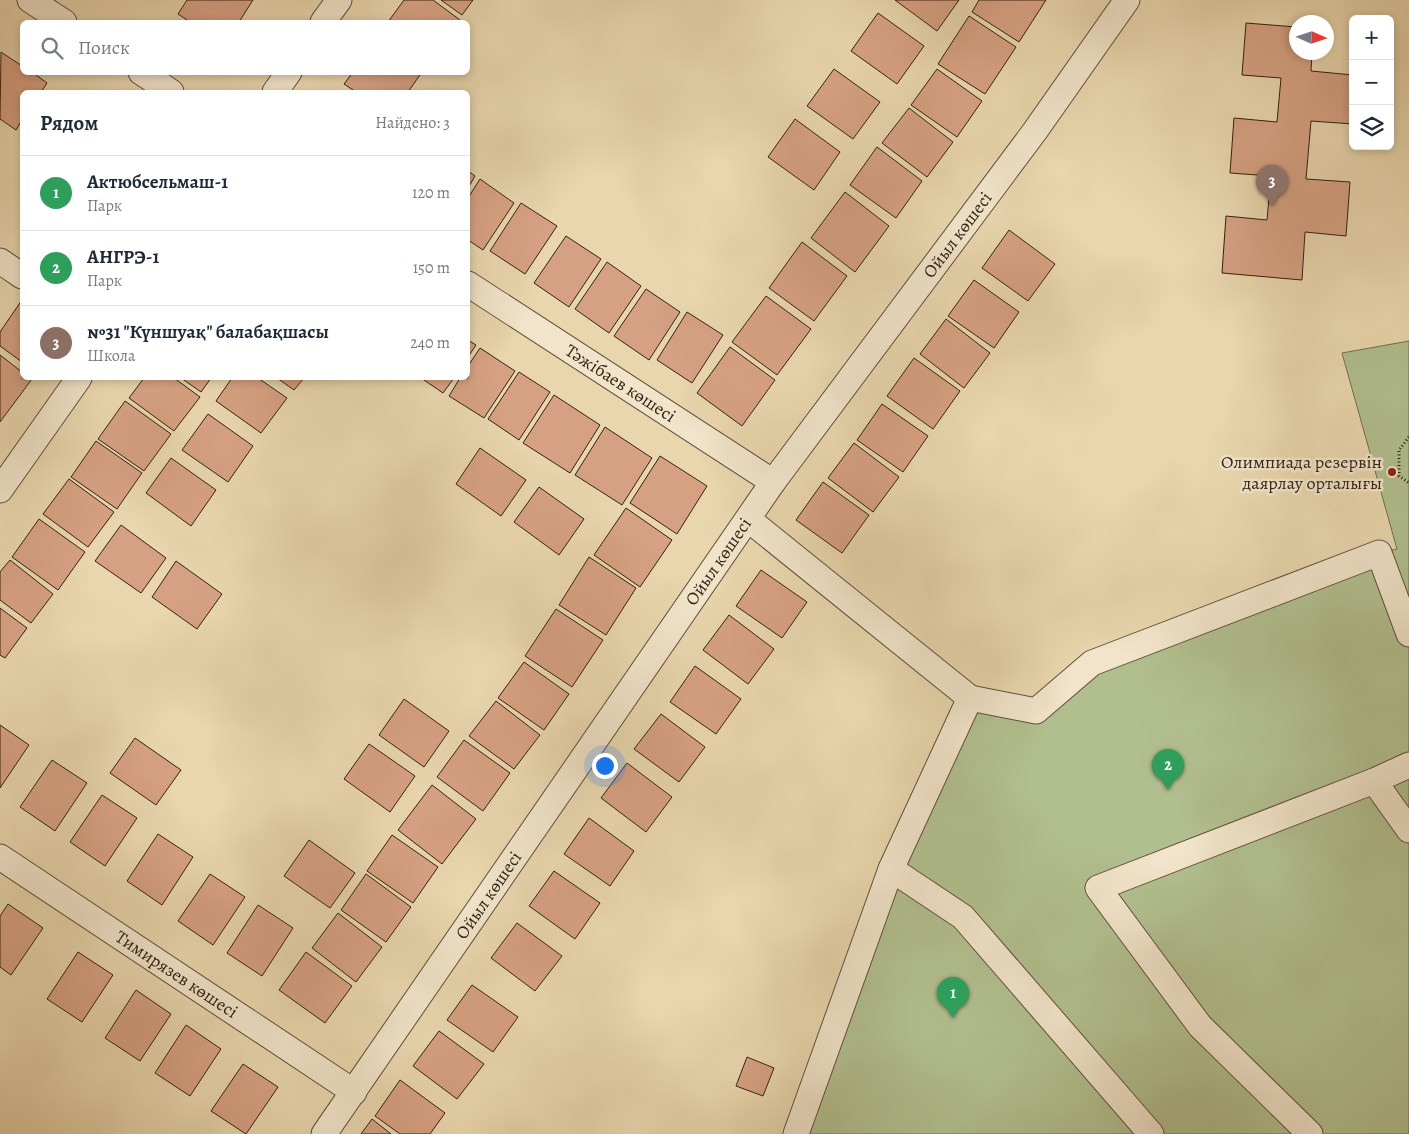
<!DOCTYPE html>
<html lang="ru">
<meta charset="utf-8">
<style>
:root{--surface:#fff;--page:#f2f2f3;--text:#1f2937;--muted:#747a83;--line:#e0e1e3;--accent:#8f2418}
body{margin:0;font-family:Alegreya,serif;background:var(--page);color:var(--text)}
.controls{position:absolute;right:15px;top:15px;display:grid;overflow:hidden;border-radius:8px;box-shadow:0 2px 8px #0003}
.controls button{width:45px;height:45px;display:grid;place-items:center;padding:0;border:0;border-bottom:1px solid var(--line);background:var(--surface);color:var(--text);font:25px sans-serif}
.compass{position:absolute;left:1289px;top:15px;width:45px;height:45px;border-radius:50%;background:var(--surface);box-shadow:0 2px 8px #0003;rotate:93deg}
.you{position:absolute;left:604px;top:765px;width:18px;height:18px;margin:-12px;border:4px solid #fff;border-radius:50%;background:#1a73e8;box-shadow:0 0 0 8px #1a73e833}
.badge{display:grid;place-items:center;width:32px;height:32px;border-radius:50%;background:var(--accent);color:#fff;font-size:16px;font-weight:700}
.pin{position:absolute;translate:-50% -41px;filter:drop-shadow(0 1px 2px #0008)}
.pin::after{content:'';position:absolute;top:26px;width:18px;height:15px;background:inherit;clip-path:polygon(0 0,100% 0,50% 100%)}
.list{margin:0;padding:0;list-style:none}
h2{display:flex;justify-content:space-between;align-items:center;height:65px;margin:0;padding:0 20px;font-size:21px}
h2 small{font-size:16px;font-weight:400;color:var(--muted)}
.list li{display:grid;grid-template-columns:32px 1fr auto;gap:15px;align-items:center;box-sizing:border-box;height:75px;padding:0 20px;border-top:1px solid var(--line)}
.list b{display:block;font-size:19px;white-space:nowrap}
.list p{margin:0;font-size:16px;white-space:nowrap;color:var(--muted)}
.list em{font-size:16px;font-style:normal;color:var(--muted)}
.icon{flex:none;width:28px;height:28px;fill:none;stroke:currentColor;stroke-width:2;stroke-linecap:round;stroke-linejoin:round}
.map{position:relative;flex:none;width:1409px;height:1134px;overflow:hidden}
.search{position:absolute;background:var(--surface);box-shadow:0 2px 8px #0003;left:20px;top:20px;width:450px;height:55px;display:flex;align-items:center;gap:12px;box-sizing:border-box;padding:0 18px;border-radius:8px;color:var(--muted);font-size:19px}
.panel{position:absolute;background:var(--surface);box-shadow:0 2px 8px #0003;left:20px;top:90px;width:450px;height:290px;border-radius:8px}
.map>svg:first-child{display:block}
.green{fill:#b1bf8e;stroke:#717051}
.building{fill:#d6a182;stroke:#312214}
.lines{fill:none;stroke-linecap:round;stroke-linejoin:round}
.minor-casing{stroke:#5f4f3a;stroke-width:27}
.path{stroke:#312214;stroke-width:3;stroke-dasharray:1 2.5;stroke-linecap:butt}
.minor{stroke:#f1e4ca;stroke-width:25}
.poi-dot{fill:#8f2418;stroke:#f1e4ca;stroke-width:2}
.labels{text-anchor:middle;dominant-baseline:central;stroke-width:5;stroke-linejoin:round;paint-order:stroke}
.street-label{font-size:18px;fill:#312214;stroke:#f1e4ca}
.poi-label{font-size:18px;fill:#312214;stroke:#f1e4ca;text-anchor:end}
</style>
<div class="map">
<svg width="1409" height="1134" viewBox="0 0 1409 1134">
<rect width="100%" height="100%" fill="#e9d6ad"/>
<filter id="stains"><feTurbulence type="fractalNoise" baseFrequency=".004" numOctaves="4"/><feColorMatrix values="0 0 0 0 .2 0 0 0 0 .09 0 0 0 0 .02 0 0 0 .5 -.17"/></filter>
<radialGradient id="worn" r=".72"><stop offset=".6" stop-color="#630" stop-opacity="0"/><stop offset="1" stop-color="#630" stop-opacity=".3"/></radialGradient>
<path class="green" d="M1409 341V1134H796L970 698 1036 711 1092 663 1379 553 1397 549 1342 353Z"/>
<g class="building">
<path d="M187 0H253L239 22H190L178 14Z"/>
<path d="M404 0H433L460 20 458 22H388Z"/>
<path d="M441 0H473L462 15Z"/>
<path d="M895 0H959L937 31Z"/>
<path d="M979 0H1046L1019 42 972 12Z"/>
<path d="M878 13 924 46 897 84 851 51Z"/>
<path d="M969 16 1016 47 985 94 938 64Z"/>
<path d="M1246 23 1296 27V52H1312L1311 71 1353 75V124L1311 121 1306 179 1350 182 1346 236 1305 232 1302 280 1222 273 1226 216 1267 220 1271 176 1230 173 1234 118 1277 122 1281 78 1242 75Z"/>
<path d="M1 52 22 66V72H32L47 83 41 92H22V120L16 130 0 119Z"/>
<path d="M834 69 880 102 853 139 807 106Z"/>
<path d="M937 69 982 101 957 137 911 105Z"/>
<path d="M353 72H422L408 92H356L344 84Z"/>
<path d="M909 108 953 142 927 177 882 143Z"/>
<path d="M795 119 840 152 814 190 768 157Z"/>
<path d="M877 147 922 181 896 218 850 185Z"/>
<path d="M468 171 475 176 468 188Z"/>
<path d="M480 179 514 203 483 250 468 240V198Z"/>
<path d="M845 192 889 226 855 272 811 238Z"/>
<path d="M521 203 557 226 525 274 490 251Z"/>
<path d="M1009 230 1055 264 1028 301 982 268Z"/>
<path d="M566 236 601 259 569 307 534 283Z"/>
<path d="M802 242 847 276 814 321 769 288Z"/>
<path d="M607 262 641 286 609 333 575 309Z"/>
<path d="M974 280 1019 312 994 348 948 316Z"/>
<path d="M646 289 680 312 649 360 614 336Z"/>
<path d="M766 296 811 329 777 375 732 342Z"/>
<path d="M22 300V362L0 346V332Z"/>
<path d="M687 312 723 335 692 383 657 360Z"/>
<path d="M946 319 990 353 964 388 920 354Z"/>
<path d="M468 340 476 345 468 357Z"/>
<path d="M730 347 775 380 742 426 697 393Z"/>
<path d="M480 348 515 371 484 418 449 396 460 378H468V366Z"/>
<path d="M0 355 22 372V378H30L32 379 0 422Z"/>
<path d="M914 358 960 391 933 429 887 396Z"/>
<path d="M519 372 550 392 519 440 488 419Z"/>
<path d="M144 378H174L200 397 174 431 129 398Z"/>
<path d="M181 378H211L201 392Z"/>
<path d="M232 378H258L287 398 261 433 216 401Z"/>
<path d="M277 378H304L294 390Z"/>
<path d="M421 378H454L443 393Z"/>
<path d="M554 395 600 425 570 473 523 443Z"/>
<path d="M125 401 171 434 144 471 98 439Z"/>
<path d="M882 404 928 436 903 472 857 440Z"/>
<path d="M208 414 253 446 228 482 182 450Z"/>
<path d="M605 427 652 458 622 505 575 475Z"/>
<path d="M96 441 142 473 117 509 71 477Z"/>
<path d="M854 443 899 477 873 512 828 478Z"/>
<path d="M480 448 526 480 501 516 456 484Z"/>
<path d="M660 456 707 486 677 534 630 503Z"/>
<path d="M171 458 216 490 191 526 146 493Z"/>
<path d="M69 479 114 512 88 547 43 514Z"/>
<path d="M823 482 869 515 842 553 796 520Z"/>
<path d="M539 487 584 519 559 555 514 522Z"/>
<path d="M626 508 672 540 640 587 594 555Z"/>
<path d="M39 519 85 552 58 590 12 557Z"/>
<path d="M121 525 166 558 141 593 95 561Z"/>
<path d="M589 557 636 588 606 635 559 605Z"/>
<path d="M10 560 53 594 31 623 0 600V572Z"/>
<path d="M176 561 222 594 197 629 152 597Z"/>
<path d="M761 570 807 602 782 638 736 606Z"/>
<path d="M0 608 27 628 5 658 0 655Z"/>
<path d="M556 609 603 640 572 687 525 656Z"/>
<path d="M729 615 774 649 748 684 703 650Z"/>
<path d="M524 662 569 694 544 730 498 698Z"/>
<path d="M695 666 741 699 716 734 670 702Z"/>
<path d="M404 699 449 731 424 767 379 735Z"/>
<path d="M496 701 540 735 514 769 469 736Z"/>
<path d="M661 714 705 747 679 782 634 749Z"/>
<path d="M0 725 29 745 0 788Z"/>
<path d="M135 738 181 770 156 805 110 773Z"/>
<path d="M464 740 510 773 483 811 437 777Z"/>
<path d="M369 744 415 776 390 812 344 779Z"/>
<path d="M52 760 87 783 55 831 20 807Z"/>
<path d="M627 763 672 797 646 832 601 798Z"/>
<path d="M432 785 476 819 442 864 398 830Z"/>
<path d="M102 795 137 818 105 866 70 842Z"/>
<path d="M589 818 634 851 610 886 564 854Z"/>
<path d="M158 834 193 857 162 905 127 881Z"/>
<path d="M392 835 438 867 413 903 367 871Z"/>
<path d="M309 840 355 873 330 908 284 876Z"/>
<path d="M554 871 600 903 575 939 529 906Z"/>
<path d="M210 874 245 897 213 945 178 921Z"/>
<path d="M366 874 411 907 386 942 341 910Z"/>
<path d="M8 904 43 928 11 975 0 967V916Z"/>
<path d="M258 905 293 928 262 976 227 953Z"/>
<path d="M338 913 382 947 356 982 312 948Z"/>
<path d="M517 923 562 956 535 991 491 958Z"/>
<path d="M78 952 113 975 82 1022 47 999Z"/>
<path d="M306 952 352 986 325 1023 279 990Z"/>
<path d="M472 985 518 1017 493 1052 447 1020Z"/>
<path d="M136 990 171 1014 140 1061 105 1038Z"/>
<path d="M186 1025 221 1049 190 1096 155 1073Z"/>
<path d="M439 1031 484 1064 457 1099 413 1066Z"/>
<path d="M747 1057 774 1068 763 1096 736 1086Z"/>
<path d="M243 1064 278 1087 246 1134 211 1111Z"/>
<path d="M400 1080 445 1113 430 1134H400L375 1116Z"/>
<path d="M372 1119 391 1134H361Z"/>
</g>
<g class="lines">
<defs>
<g id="minor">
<path d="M30 0 64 22"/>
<path d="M323 22 339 0"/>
<path d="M141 72 171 92"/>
<path d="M275 92 289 72"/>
<path d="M0 261 22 276"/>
<path id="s1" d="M468 284 773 482"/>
<path d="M0 490 79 378"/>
<path d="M748 519 970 698"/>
<path d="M1374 781 1409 830"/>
<path id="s2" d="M0 857 354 1092"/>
<path id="s3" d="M324 1134 773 482 1035 131 1127 0"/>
<path d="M796 1134 891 869"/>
<path d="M1151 1134 963 917 891 869 970 698 1036 711 1092 663 1379 553 1409 634"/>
<path d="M1310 1134 1200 1026 1098 888 1374 781 1409 765"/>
</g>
</defs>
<use href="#minor" class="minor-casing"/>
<path class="path" d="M1409 437 1399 450V476L1409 483"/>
<use href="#minor" class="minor"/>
</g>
<circle class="poi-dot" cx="1392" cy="472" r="5"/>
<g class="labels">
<g class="street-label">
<text stroke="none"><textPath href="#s3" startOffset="1100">Ойыл көшесі</textPath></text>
<text stroke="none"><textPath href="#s1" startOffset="182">Тәжібаев көшесі</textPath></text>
<text stroke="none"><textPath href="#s3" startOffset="695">Ойыл көшесі</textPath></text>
<text stroke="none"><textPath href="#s3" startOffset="290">Ойыл көшесі</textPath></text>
<text stroke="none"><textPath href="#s2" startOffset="212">Тимирязев көшесі</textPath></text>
</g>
<g class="poi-label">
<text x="1382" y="462">Олимпиада резервін<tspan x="1382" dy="21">даярлау орталығы</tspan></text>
</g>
</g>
<rect width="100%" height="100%" filter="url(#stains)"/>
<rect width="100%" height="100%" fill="url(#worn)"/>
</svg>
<div class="controls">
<button>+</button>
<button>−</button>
<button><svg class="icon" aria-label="layers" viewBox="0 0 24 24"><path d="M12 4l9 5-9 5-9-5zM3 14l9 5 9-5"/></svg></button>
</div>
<svg class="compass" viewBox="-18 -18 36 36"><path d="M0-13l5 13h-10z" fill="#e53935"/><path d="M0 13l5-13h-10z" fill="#747a83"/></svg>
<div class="you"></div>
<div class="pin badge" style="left:953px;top:1018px;background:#2e9e5b">1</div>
<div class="pin badge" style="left:1168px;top:790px;background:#2e9e5b">2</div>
<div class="pin badge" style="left:1272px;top:206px;background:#8d6e63">3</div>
<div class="search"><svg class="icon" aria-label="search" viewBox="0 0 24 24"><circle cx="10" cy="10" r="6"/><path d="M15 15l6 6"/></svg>Поиск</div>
<section class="panel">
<h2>Рядом<small>Найдено: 3</small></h2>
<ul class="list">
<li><span class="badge" style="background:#2e9e5b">1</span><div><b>Актюбсельмаш-1</b><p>Парк</p></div><em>120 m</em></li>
<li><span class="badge" style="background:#2e9e5b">2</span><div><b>АНГРЭ-1</b><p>Парк</p></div><em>150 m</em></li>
<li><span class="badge" style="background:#8d6e63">3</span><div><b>№31 &quot;Күншуақ&quot; балабақшасы</b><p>Школа</p></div><em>240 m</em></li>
</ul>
</section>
</div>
